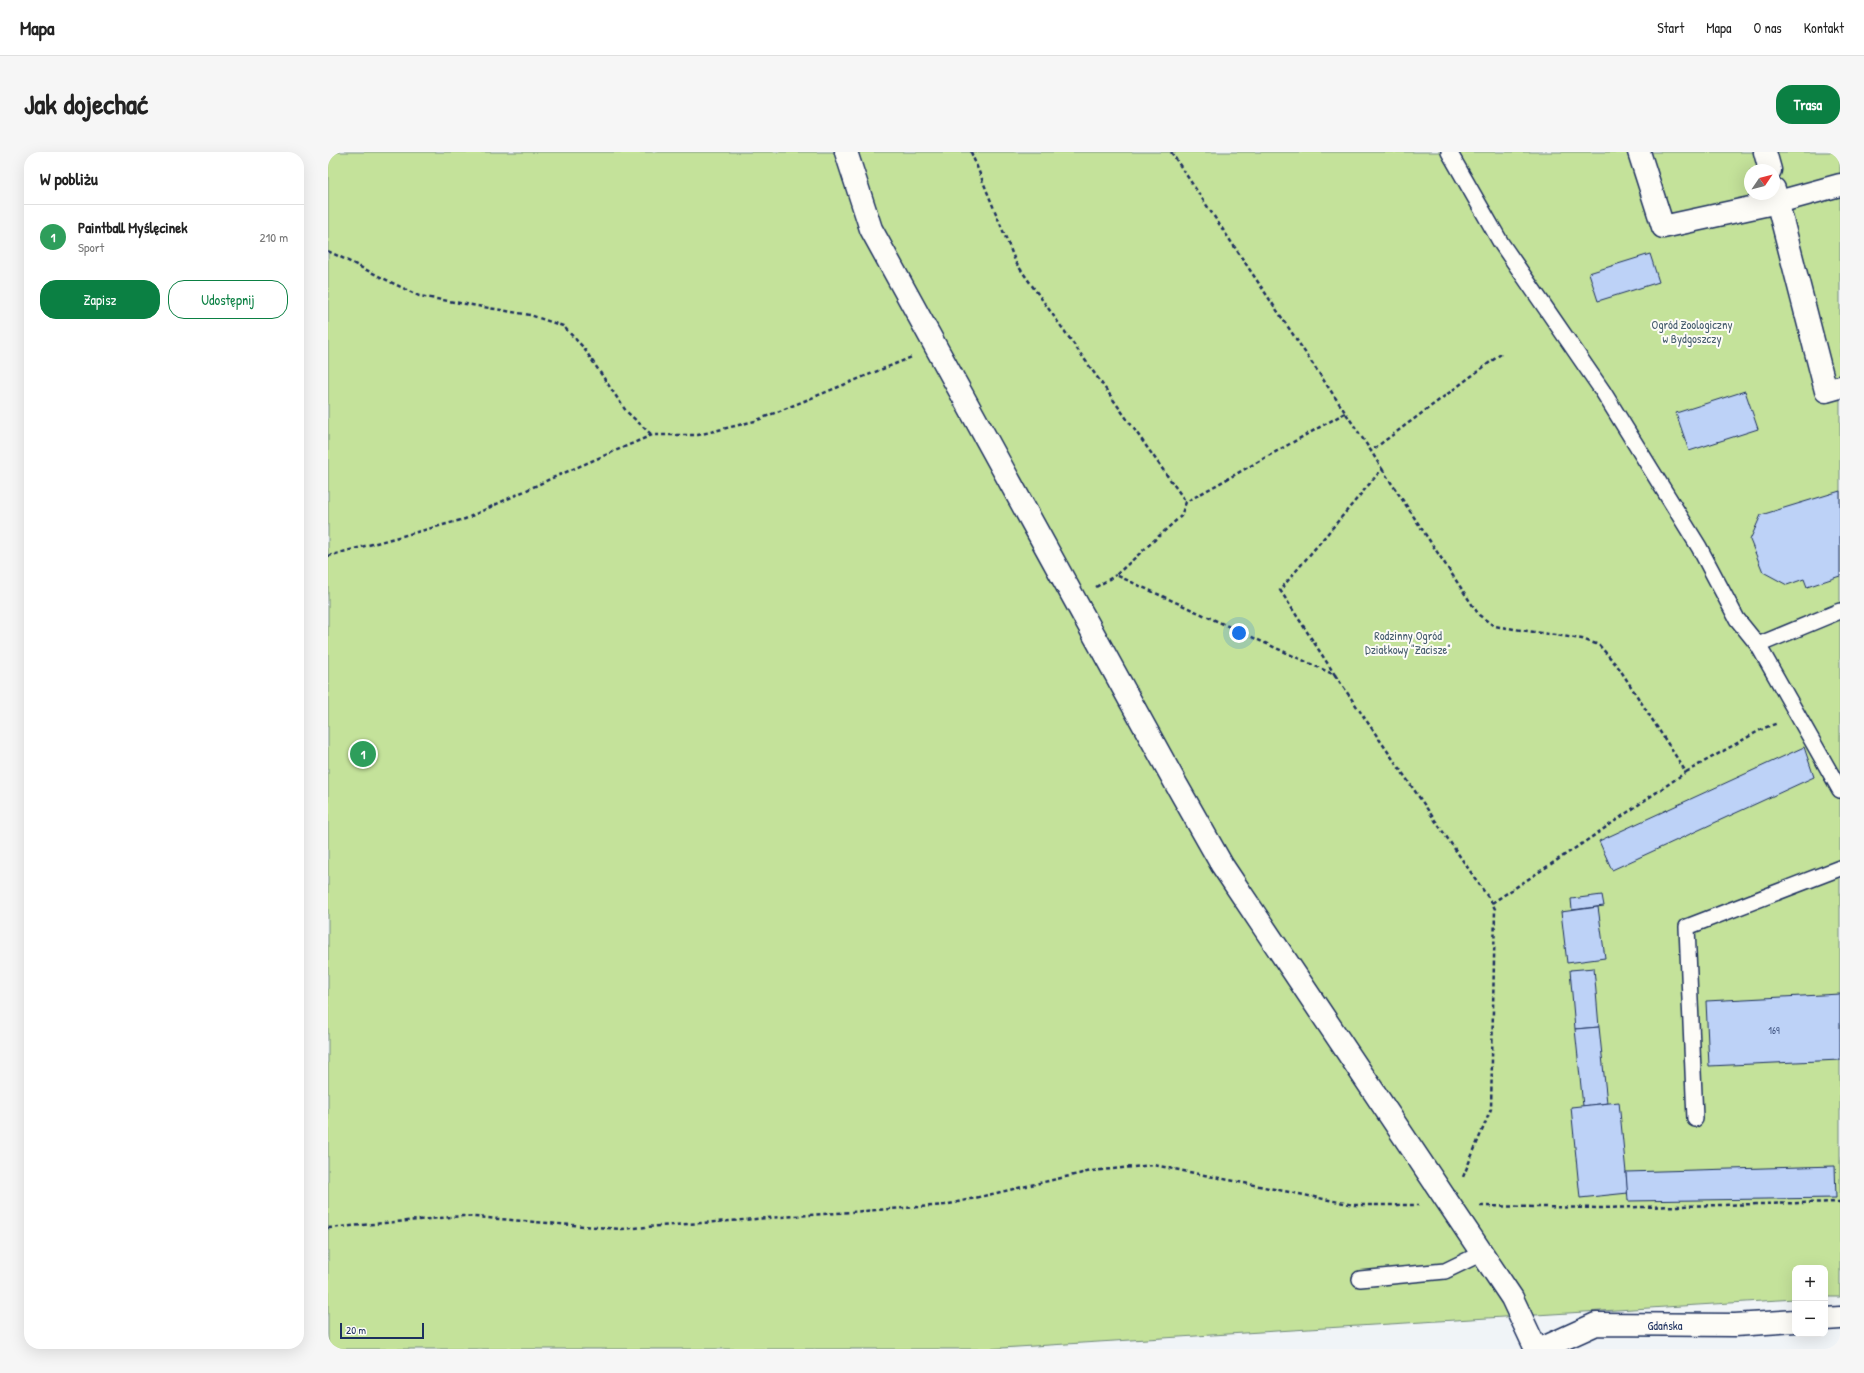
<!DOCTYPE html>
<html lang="pl">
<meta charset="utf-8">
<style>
:root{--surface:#fff;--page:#f6f6f6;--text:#222;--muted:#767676;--line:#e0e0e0;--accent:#0b8043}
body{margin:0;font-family:"Patrick Hand",sans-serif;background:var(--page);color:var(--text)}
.controls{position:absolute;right:12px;bottom:12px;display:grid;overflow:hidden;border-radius:8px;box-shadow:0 4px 16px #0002}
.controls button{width:36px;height:36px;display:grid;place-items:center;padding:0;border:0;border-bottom:1px solid var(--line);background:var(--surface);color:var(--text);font:20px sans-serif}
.compass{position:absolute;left:1416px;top:12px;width:36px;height:36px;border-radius:50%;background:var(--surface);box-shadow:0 4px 16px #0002;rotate:55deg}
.scale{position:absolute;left:12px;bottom:10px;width:84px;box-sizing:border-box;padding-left:4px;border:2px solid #1b2f5e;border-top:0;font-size:11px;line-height:14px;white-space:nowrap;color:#1b2f5e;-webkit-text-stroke:3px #fdfcf7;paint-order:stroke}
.you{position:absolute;left:911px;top:481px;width:14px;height:14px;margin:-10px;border:3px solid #fff;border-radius:50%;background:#1a73e8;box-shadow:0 0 0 6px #1a73e833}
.badge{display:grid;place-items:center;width:26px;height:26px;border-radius:50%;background:var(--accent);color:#fff;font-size:13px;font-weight:700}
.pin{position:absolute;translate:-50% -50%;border:2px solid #fff;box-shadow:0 1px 4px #0006}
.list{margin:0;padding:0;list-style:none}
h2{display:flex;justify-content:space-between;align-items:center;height:52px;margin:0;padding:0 16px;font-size:17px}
h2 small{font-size:13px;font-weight:400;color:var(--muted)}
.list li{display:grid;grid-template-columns:26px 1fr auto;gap:12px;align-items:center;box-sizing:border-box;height:64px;padding:0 16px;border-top:1px solid var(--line)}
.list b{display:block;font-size:15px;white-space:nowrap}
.list p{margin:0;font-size:13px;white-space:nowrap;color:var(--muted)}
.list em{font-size:13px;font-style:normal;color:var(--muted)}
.actions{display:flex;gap:8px;padding:12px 16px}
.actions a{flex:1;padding:9px 0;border:1px solid var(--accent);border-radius:16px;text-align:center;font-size:14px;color:var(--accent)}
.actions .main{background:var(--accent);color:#fff}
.map{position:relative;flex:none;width:1512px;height:1197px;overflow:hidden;border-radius:16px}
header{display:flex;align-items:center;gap:24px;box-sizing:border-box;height:56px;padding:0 20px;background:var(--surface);border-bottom:1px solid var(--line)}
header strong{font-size:19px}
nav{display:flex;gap:22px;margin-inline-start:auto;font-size:14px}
.intro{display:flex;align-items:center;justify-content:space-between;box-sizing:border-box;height:96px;padding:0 24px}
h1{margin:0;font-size:28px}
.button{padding:10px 18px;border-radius:16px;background:var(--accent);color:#fff;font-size:14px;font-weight:700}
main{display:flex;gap:24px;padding:0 24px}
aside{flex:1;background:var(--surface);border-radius:16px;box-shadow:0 4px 16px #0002}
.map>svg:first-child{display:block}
.green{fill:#c4e29a;stroke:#70887c;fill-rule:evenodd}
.building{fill:#bdd2f7;stroke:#1b2f5e}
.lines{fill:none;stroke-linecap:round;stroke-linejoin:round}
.service-casing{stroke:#1b2f5e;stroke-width:18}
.pedestrian-casing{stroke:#1b2f5e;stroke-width:25}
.secondary-casing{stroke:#1b2f5e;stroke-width:25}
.path{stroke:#1b2f5e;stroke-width:2.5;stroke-dasharray:4 3;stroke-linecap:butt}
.service{stroke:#fdfcf7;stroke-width:15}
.pedestrian{stroke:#fdfcf7;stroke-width:22}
.secondary{stroke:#fdfcf7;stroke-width:22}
.labels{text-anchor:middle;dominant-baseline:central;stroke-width:4;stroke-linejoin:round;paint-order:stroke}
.number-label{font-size:10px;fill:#445884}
.park-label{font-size:12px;fill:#455c6d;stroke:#fdfcf7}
.street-label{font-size:12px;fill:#1b2f5e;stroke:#fdfcf7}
</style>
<header>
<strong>Mapa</strong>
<nav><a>Start</a><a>Mapa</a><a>O nas</a><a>Kontakt</a></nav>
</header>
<div class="intro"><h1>Jak dojechać</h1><a class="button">Trasa</a></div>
<main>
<aside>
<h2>W pobliżu<small></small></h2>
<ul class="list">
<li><span class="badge" style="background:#2e9e5b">1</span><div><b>Paintball Myślęcinek</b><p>Sport</p></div><em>210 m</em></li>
</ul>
<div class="actions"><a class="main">Zapisz</a><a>Udostępnij</a></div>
</aside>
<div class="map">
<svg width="1512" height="1197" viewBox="0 0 1512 1197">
<rect width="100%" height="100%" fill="#f0f4f7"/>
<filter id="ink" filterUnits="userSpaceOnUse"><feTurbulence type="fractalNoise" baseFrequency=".025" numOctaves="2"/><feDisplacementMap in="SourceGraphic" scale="8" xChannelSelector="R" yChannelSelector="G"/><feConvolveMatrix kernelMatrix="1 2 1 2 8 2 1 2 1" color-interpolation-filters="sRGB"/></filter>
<g filter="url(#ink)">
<path class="green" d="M0 0H1512V1145H1497V1116H1467V1147L657 1197H0ZM1422 18H1446V42H1422Z"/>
<g class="building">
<path d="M1322 102 1331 130 1270 149 1261 121Z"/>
<path d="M1417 239 1430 277 1361 299 1348 261Z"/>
<path d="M1512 339V424L1479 435 1476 427 1459 433 1435 420 1422 388 1433 363Z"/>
<path d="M1476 595 1486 625 1284 718 1271 689Z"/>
<path d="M1274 743 1276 754 1244 758 1243 747Z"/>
<path d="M1270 755 1277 806 1239 811 1233 760Z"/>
<path d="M1266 816 1271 875 1247 877 1242 818Z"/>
<path d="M1512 842V908L1381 914 1378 849Z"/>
<path d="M1271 875 1279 951 1255 954 1247 877Z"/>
<path d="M1291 950 1300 1041 1252 1046 1243 955Z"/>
<path d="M1507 1014 1508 1046 1300 1049 1298 1020Z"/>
</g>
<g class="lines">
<defs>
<g id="service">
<path d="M1121 0 1173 91 1274 238 1371 395 1409 467 1430 493 1512 638"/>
<path d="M1430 493 1512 459"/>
<path d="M1367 967 1359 775 1512 716"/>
<path d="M1032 1127 1117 1119 1154 1101"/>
</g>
<g id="pedestrian">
<path d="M518 0 543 77 848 632 894 713 1184 1146 1208 1197"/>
<path d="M1311 0 1335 75 1450 50 1512 33"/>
<path d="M1437 0 1442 18"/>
<path d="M1446 37 1498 239 1512 235"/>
</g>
<g id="secondary">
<path d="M1497 1167 1512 1166"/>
<path d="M1213 1197 1268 1172 1407 1173 1467 1169"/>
</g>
</defs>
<use href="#service" class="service-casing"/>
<use href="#pedestrian" class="pedestrian-casing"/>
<use href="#secondary" class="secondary-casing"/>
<g class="path">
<path d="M643 0 688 111 858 350"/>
<path d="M843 0 1043 299 1173 202"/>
<path d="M0 99 91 144 202 163 235 174 255 195 298 259 324 283"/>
<path d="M1017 261 858 350 853 364 788 423 1007 523 952 438 1054 317 1043 299"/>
<path d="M1054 317 1151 463 1166 474 1254 487 1271 493 1291 516 1358 620 1436 576 1450 571"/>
<path d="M0 404 137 367 222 327 324 283H370L427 269 584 205"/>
<path d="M768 435 788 423"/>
<path d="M1007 523 1164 751 1167 757 1163 957 1135 1025"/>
<path d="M1164 751 1258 689 1358 620"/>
<path d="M1152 1054 1272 1056 1512 1050"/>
<path d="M0 1076 135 1064 292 1077 617 1053 763 1019 826 1013 1026 1053H1091"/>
</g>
<use href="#service" class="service"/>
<use href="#pedestrian" class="pedestrian"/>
<use href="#secondary" class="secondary"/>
</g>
</g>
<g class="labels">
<g class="number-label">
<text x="1446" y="878">169</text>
</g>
<g class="park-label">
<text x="1364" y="172">Ogród Zoologiczny<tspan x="1364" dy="14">w Bydgoszczy</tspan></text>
<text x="1080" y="483">Rodzinny Ogród<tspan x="1080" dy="14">Działkowy "Zacisze"</tspan></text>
</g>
<g class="street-label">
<text x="1337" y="1173">Gdańska</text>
</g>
</g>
</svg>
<div class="controls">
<button>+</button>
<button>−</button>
</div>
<svg class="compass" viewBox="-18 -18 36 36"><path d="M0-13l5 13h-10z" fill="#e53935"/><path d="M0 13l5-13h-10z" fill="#767676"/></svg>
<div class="scale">20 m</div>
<div class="you"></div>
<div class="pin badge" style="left:35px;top:602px;background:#2e9e5b">1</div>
</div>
</main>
